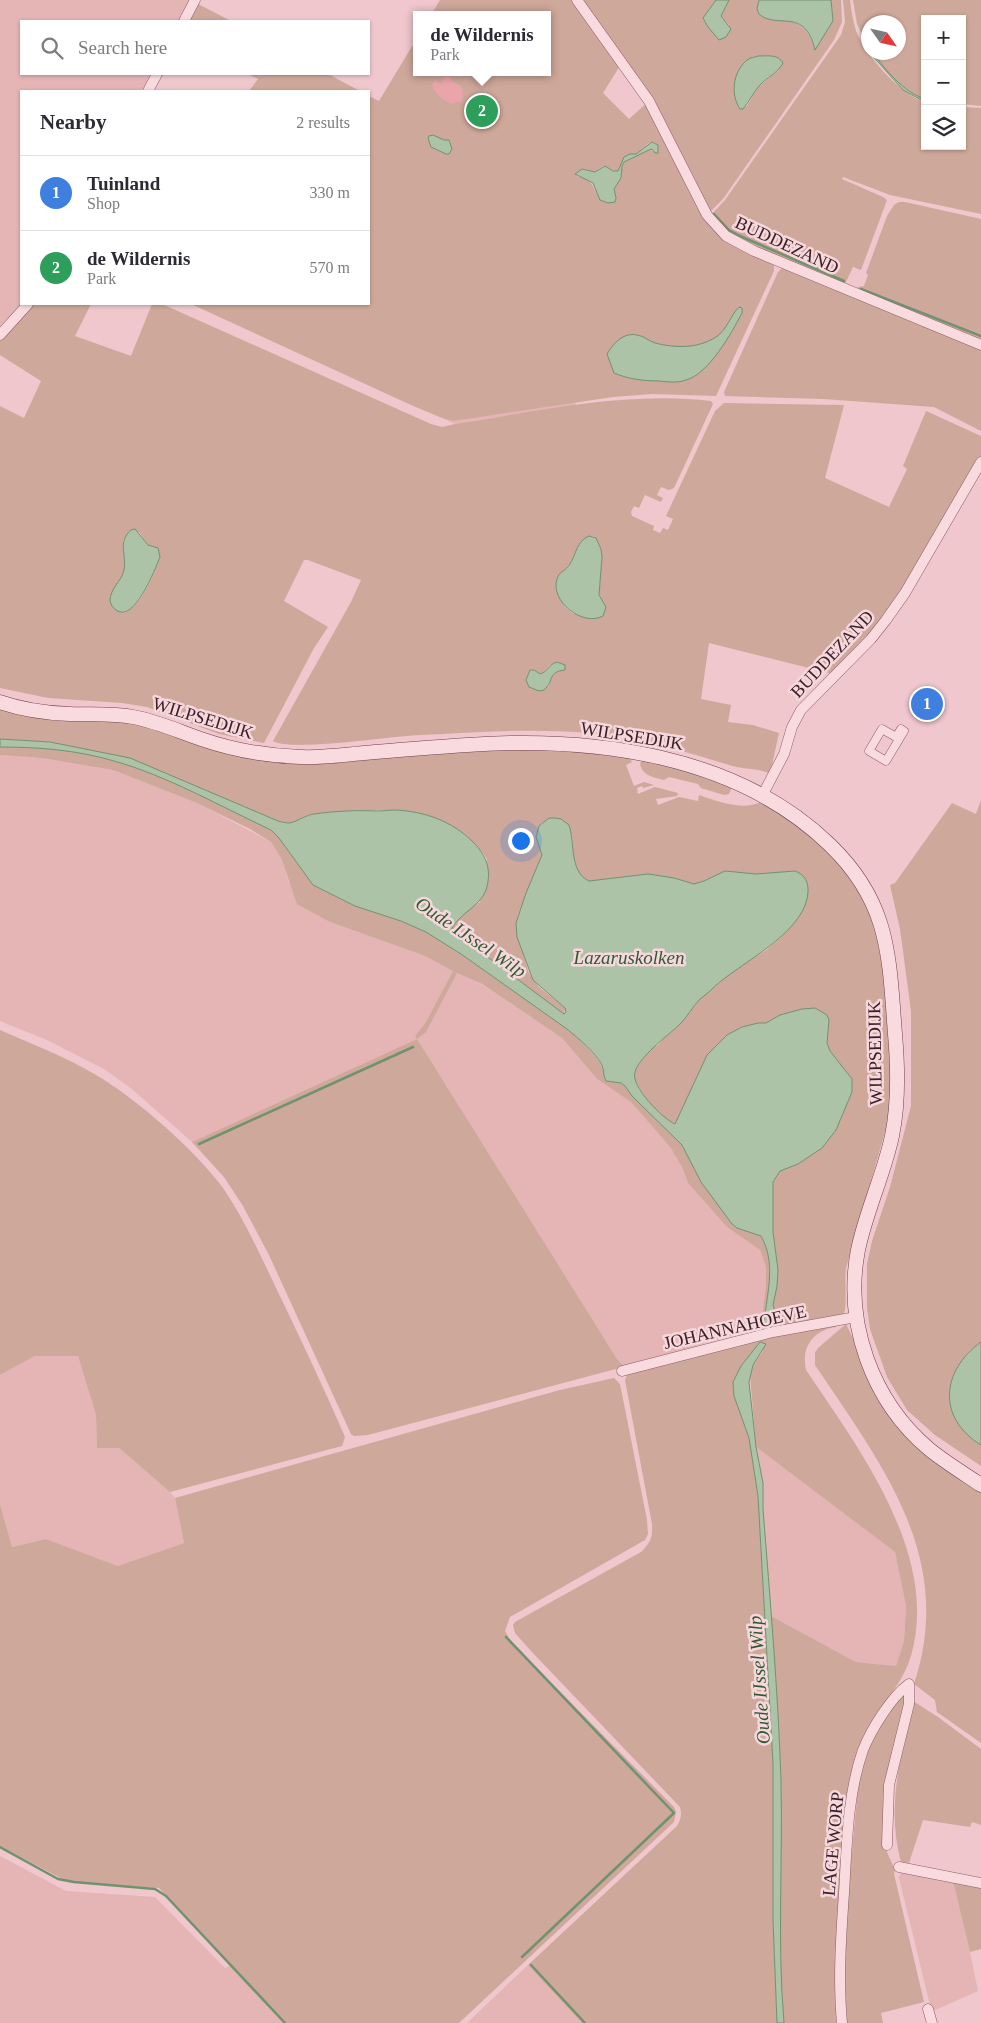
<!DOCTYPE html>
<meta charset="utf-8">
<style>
:root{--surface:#fff;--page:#f2f2f3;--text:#2b2b33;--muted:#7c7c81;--line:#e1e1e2;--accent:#111827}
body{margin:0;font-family:Georgia,serif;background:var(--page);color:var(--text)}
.controls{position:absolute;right:15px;top:15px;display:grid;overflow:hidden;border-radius:0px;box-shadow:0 1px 4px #0004}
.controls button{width:45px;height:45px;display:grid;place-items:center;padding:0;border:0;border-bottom:1px solid var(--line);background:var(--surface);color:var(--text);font:25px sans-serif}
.compass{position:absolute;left:861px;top:15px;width:45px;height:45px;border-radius:50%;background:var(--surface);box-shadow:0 1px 4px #0004;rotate:124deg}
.you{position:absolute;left:520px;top:840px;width:18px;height:18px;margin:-12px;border:4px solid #fff;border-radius:50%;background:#1a73e8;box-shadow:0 0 0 8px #1a73e833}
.badge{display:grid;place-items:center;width:32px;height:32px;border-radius:50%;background:var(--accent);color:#fff;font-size:16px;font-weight:700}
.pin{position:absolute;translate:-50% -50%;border:2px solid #fff;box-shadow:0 1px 5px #0006}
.popup{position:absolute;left:413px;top:11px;width:138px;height:65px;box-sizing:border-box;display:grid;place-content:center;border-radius:0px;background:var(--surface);filter:drop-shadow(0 1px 4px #0005);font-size:16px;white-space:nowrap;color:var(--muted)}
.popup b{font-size:19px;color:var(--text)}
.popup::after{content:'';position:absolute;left:50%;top:100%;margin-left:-10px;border:10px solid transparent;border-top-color:var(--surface)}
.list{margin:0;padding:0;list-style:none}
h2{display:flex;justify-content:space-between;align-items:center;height:65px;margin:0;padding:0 20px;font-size:21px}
h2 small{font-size:16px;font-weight:400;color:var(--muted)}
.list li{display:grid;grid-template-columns:32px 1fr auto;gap:15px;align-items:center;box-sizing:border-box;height:75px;padding:0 20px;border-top:1px solid var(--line)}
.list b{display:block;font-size:19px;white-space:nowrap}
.list p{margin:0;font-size:16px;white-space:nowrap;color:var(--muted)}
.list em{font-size:16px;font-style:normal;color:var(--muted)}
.icon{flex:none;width:28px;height:28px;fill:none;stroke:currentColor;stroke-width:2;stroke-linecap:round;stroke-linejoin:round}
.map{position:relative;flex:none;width:981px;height:2023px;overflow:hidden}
.search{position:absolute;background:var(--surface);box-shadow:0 1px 4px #0004;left:20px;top:20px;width:350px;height:55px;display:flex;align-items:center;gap:12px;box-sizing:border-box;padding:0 18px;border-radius:0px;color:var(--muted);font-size:19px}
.panel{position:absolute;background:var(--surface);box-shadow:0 1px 4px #0004;left:20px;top:90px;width:350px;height:215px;border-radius:0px}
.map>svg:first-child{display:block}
.farmland{fill:#e5b4b4}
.green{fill:#cea89a;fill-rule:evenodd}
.sand{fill:#eba4ab}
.water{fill:#acc3a8;stroke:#71926e}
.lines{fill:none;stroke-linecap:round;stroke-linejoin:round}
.stream{stroke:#71926e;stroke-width:2.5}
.pedestrian-casing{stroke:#8b5c6a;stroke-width:9}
.minor-casing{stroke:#8b5c6a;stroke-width:11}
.secondary-casing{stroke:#6d3f4e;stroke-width:15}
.pedestrian{stroke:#f9dbdf;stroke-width:8}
.minor{stroke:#f9dbdf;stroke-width:10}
.secondary{stroke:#f9dbdf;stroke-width:14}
.labels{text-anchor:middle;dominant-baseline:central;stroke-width:5;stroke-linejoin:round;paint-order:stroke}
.street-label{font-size:18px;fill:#3b2029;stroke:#f6d7db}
.water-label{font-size:19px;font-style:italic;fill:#2f5b33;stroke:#f6d7db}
</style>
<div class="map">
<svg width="981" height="2023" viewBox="0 0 981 2023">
<rect width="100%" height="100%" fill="#efc7cc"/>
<g class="farmland">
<path d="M0 0H189L178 21H21V74H151L141 91H21L22 304 0 326Z"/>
<path d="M575 402 576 405 455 424 442 418 453 421Z"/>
<path d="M0 755 42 758 113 770 197 803 271 842 281 858 289 883 330 922 425 956 453 971 426 1023 415 1036 417 1038 457 973 481 984 562 1038 597 1079 631 1102 670 1147 682 1167 688 1183 727 1227 760 1250 766 1267V1286L761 1327 627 1366 623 1365 617 1359 553 1257 417 1039 192 1142 132 1089 104 1069 47 1040 0 1021Z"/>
<path d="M35 1356H78L96 1415 97 1447 119 1448 170 1492 175 1498 184 1543 118 1566 46 1539 12 1547 0 1504V1375Z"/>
<path d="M756 1447 895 1552 906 1606 904 1641 896 1666 856 1662 771 1616 763 1509V1483Z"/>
<path d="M0 1856 66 1891 155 1897 225 1968 232 1965 286 2023H0Z"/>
<path d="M901 1872 953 1881 970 1952 978 1991 933 2011 931 2009 901 1886 899 1877Z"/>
<path d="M528 1965 582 2023H467Z"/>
</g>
<g class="green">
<path d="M440 0H574L621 64 603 93 629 119 647 103 705 216 774 264V271L716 396 652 394 613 397 453 421 442 418 411 405 191 304H369V96L379 101 417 38V72H547V15H431ZM654 142 658 145 654 151 649 150 624 162 622 166 621 178 614 189 616 198 615 202H604C591 191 597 179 576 176L585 169 595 172 603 166 615 171H618C623 161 623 154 636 154L649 143Z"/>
<path d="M583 0H716L703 18 708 27 719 40 729 25 721 16 729 0H759L758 2 769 19C795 21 807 22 815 49L833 21 831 0H841L842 22 834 40 723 199 710 212 703 201 695 179 648 91ZM758 56 779 70 758 87 747 106 740 109 735 99V81L754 58Z"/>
<path d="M843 0H850C851 10 853 21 856 31 866 55 899 94 925 102V146H962V107L981 108V214L890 195 843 177 842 179 883 197 887 200 861 270 853 267 844 286 727 233 712 214 725 200 841 35 845 22Z"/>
<path d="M853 0H981V106L962 104V19H925V99C903 92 886 71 873 53L898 52V22H868V47L857 24Z"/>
<path d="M196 3 231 21H188Z"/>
<path d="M248 74H328L360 91H249L258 79Z"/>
<path d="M899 202H905L981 219V342L856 291 858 287 864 286 868 275 866 273 887 216 894 205Z"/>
<path d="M782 268 981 350V431L934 407 823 399 725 396 724 392 778 272Z"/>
<path d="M34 304H91L75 336 131 356 152 304H162L431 424 442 427 455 424C539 411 626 391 711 401L713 404 674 488 669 490 661 487 657 495 663 498 661 502 645 495 639 508 634 506 631 512 632 516 654 526 653 530 660 533 663 528 668 530 673 519 666 516 715 411 724 403 844 405 825 478 889 507 907 469 903 466 926 411 981 436V456L903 591 884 619 833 674 709 643 701 699 731 705 728 722 753 725 779 733 770 774C757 767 743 770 729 765 684 751 637 737 590 733 534 728 476 732 420 735 393 736 290 752 273 741L351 602 361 580 308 560H304L284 601 328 627 314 648 264 743 219 734 147 707 122 703 48 698 0 688V406L24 418 41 381 0 355V341ZM139 532 148 545 160 557C152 576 144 603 124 613L113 607C105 593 120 584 124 571 127 562 123 550 123 540ZM593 536C614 555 589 585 604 603L573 614 565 607 559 596 556 587 557 578 570 564 579 544ZM550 665 560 670 553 674 548 687 526 680 530 671 534 670 540 674 544 672Z"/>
<path d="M0 708 142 724 227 753 562 749 627 755 632 762 626 765 634 786 644 782 654 785 643 788 642 786 637 788 638 794 655 787 678 793 677 796 656 799 658 805 679 797 698 801 699 795C717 801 745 812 762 801L784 814 818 843 843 869 859 891 873 918 886 985 892 1092 887 1125 846 1268C844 1280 848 1307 843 1315L771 1329 772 1318 774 1314 773 1305 778 1270 773 1232 772 1182 780 1171 798 1164 822 1147 836 1129 852 1092V1079L830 1051 827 1043 829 1020 790 1012 780 1015 766 1023 742 1027 727 1035 707 1055 675 1124C658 1116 640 1094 634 1076L636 1069 649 1050 658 1045 670 1031 678 1026 701 998 731 972 765 951 780 938 798 916 806 899 795 871 756 874 726 871 704 881 694 884 674 878 648 874 589 881C573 874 573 850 572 835L543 822 539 826 536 836 542 855 518 915 516 931 529 973 539 987 565 1008 564 1014 477 949 460 939 451 930C458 918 469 909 480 902L487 859C449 801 374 808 314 814 305 814 297 822 289 823 286 823 281 822 278 821L129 758 50 742 0 739Z"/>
<path d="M0 747C38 747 77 750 114 761 165 775 222 807 271 830L279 838 313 885 355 906 401 921 426 932 461 954 567 1029C579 1039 591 1050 600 1063 604 1070 603 1076 607 1081L621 1083 625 1086 632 1096 682 1145 701 1182 737 1228 761 1236C779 1271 765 1293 764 1328L761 1327 766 1286V1267L760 1250 727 1227 688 1183 682 1167 670 1147 631 1102 597 1079 562 1038 482 984 457 973 426 1032 417 1039 617 1359 623 1365 627 1366 368 1435 354 1436 351 1434 269 1255 243 1206 224 1177 192 1142 417 1039 415 1036 426 1022 453 971 425 956 330 922 297 904 281 858 271 842 250 829 197 803 113 770 42 758 0 755Z"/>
<path d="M645 759 655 760 732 787 729 794 724 795 701 788 698 784 669 777 664 780C653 777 642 776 640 763Z"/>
<path d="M981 800V1342C941 1371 937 1418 981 1445V1466L935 1435 907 1410 887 1377 870 1329 867 1308V1264L872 1241 890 1187 911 1106V1011L900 929 890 885 895 883 952 803 976 814Z"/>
<path d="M0 1030C32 1044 66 1057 96 1075 137 1099 195 1150 223 1188 245 1220 261 1257 278 1292 301 1340 324 1388 345 1437L342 1446 170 1492 119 1448H97L96 1415 78 1356H35L0 1375Z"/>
<path d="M840 1323C837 1328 833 1327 827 1329 808 1336 802 1352 806 1370 859 1449 940 1555 911 1656 900 1693 866 1717 857 1755 853 1771 852 1788 849 1804 838 1876 834 1950 836 2023H784C777 1943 781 1863 781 1783 780 1727 774 1671 771 1616L856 1662 896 1666 904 1641 906 1606 895 1552 756 1447 750 1375 753 1365 763 1351 760 1342 741 1366 733 1382 734 1396 749 1438 758 1496 773 1764V1920L777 2023H582L528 1965 677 1826C681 1819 682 1815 680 1807L531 1651 515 1633 513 1625 515 1622 641 1552C650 1543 653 1538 652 1524L625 1380 627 1375 633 1371 772 1334Z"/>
<path d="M846 1324 888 1410 981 1489V1743L937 1712 935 1700 914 1684C956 1558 882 1465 815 1365V1353L818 1348Z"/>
<path d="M614 1378 620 1384 647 1520 648 1534 645 1540 510 1617 505 1631 512 1643 674 1807 676 1812 674 1822 459 2023H286L159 1888 68 1882 0 1846V1504L12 1547 46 1539 118 1566 184 1543 175 1498 560 1390Z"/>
<path d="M903 1694 907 1695 885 1813 886 1850 895 1870 894 1874 924 2002 881 2013 883 2023H847L845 1975 846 1913 859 1778 870 1741Z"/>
<path d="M913 1701 938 1717 981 1749V1825L972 1822 970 1827 923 1820 909 1863 901 1862C886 1807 901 1755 913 1701Z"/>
<path d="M953 1881 981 1888V1949L970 1952Z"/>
</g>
<path class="sand" d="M449 76 454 83 460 85 463 91 462 101 452 104C442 99 435 95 432 84L436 80 441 84 444 77Z"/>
<g class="water">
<path d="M716 0H729L721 16 731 29 726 37 719 40 708 27 703 18Z"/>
<path d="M759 0H831L833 21 815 50C805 6 777 30 759 14L757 9Z"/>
<path d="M870 53H873C886 70 903 92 925 99V102L903 90Z"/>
<path d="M758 56C768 56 778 54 783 63 777 74 767 77 759 86 753 93 749 102 743 109H740C730 94 733 72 747 60 751 57 754 58 758 56Z"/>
<path d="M433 135 444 140H449L452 149 449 154H446L431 147 428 138 429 136Z"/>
<path d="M652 142 658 145V153H655L652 149 649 150 624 162 622 166 621 178 614 189 616 198 615 202 608 203 600 200 593 183 575 174 582 169 595 172 605 166 613 171H618L624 157 630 154H636Z"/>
<path d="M739 307 742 308V313C732 332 709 374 686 380 678 383 668 382 659 381 644 381 628 379 614 373L607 354C613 344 623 332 637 335 644 336 649 341 655 343 675 348 697 349 716 337 727 330 730 316 739 307Z"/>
<path d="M135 529 148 545 158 548 160 557C155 569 134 624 116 610 113 608 111 605 110 601 110 588 122 581 124 570 127 554 117 543 131 530Z"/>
<path d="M589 536 596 538 601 549 602 557 599 595 606 607 603 616C582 627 550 601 557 579 559 571 566 571 570 564 576 554 577 541 589 536Z"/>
<path d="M557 662 565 665V670C547 672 555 680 544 690L539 691 529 687 526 680 530 670H534L540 674C548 672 549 664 557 662Z"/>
<path d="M0 739 50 742 130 758 278 821C281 822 286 823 289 823 297 822 305 815 314 814 335 811 357 810 379 811 384 811 389 810 394 810 424 811 452 821 473 842 487 856 492 871 486 890 480 907 459 913 451 930L460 939 477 949 564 1014 566 1012 565 1008 533 980 517 937 516 923 526 893 542 855 536 837 539 826 549 818H555L561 819 569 825C575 842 569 872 589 881L648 874 674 878 694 884 704 881 725 871 756 874 795 871C803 874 807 879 808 888 810 932 738 963 712 989 708 993 704 996 700 999 692 1007 687 1018 678 1026 667 1036 639 1057 635 1072 630 1086 663 1119 675 1124L707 1055 727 1035 742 1027 758 1023H766L780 1015 802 1009 815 1008 827 1015 829 1020 827 1043 830 1051 852 1079V1092L836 1130 822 1148 798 1164 780 1171 773 1182V1232L778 1270 777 1286 773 1305 775 1312 770 1326 764 1328C765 1296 778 1267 761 1236L737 1228 732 1224 701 1182 682 1145 632 1096 625 1086 621 1083 606 1081C603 1076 604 1070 602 1065 594 1051 579 1039 567 1029L461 954 426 932 401 921 355 906 313 885 279 838 271 830C222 807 165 775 114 761 77 750 38 747 0 747Z"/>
<path d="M760 1342 766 1344 753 1365 749 1382 756 1447 763 1483V1509C770 1599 778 1690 781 1781 783 1862 777 1942 784 2023H777L773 1920V1764L758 1496 749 1438 734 1396 733 1382 741 1366Z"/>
<path d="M981 1342V1445C937 1418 941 1371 981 1342Z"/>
</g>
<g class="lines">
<g class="stream">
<path d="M714 214 729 230 740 236 844 281"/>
<path d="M861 289 981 336"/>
<path d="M199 1144 413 1047"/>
<path d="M506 1637 674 1813 522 1957"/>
<path d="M0 1847 58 1879 74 1882 155 1889 166 1896 285 2023"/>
<path d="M531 1965 585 2023"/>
</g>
<defs>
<path id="pedestrian" d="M882 729 896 737 901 729 904 731 886 761 869 751Z"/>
<g id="minor">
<path d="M577 0 649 101 707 215 726 236 754 251 981 345"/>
<path d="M184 21 195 0"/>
<path d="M148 91 157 74"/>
<path d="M0 335 28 304"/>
<path d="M762 796 784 754 792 727 801 710 871 639 886 620 905 593 981 462"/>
<path d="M622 1371 773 1332 856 1317"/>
<path d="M899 1867 981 1883"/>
<path d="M928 2009 932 2023"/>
<path d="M842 2023C838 1980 841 1936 844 1893 847 1845 847 1796 863 1750 871 1730 891 1697 909 1684V1704L889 1785 887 1845"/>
</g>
<path id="secondary" d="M0 702C23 710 46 713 70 714 91 715 112 713 133 717 156 721 178 731 201 739 233 750 267 756 301 757 322 758 343 755 364 753 399 750 433 747 467 745 592 736 736 754 830 845 890 903 889 956 895 1034 898 1068 899 1102 892 1136 884 1174 866 1211 858 1250 844 1323 872 1401 929 1449 945 1462 963 1473 981 1485"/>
</defs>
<use href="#pedestrian" class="pedestrian-casing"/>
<use href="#minor" class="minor-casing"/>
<use href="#secondary" class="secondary-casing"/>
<use href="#pedestrian" class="pedestrian"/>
<use href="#minor" class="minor"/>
<use href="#secondary" class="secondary"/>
</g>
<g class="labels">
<g class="street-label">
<text transform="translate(787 245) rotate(25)">BUDDEZAND</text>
<text transform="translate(832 654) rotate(-47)">BUDDEZAND</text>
<text transform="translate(203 718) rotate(17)">WILPSEDIJK</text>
<text transform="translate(632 736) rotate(9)">WILPSEDIJK</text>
<text transform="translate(875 1053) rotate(-91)">WILPSEDIJK</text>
<text transform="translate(735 1327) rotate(-13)">JOHANNAHOEVE</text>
<text transform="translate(833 1844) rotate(-85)">LAGE WORP</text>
</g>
<g class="water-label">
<text transform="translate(471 937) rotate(34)">Oude IJssel Wilp</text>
<text x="629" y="957">Lazaruskolken</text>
<text transform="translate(759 1680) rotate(-94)">Oude IJssel Wilp</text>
</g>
</g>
</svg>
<div class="controls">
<button>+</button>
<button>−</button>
<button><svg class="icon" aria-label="layers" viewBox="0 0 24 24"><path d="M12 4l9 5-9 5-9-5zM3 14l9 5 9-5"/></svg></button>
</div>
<svg class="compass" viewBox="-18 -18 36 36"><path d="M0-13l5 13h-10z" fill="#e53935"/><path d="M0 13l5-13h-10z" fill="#7c7c81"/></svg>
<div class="you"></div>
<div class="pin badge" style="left:927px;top:704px;background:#3f7fe0">1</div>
<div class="pin badge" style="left:482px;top:111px;background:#2e9e5b">2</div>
<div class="popup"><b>de Wildernis</b>Park</div>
<div class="search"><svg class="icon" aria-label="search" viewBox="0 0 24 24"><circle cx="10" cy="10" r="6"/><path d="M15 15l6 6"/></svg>Search here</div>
<section class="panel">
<h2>Nearby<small>2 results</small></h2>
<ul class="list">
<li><span class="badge" style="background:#3f7fe0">1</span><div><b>Tuinland</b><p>Shop</p></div><em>330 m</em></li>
<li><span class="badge" style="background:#2e9e5b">2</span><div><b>de Wildernis</b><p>Park</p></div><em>570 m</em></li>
</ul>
</section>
</div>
